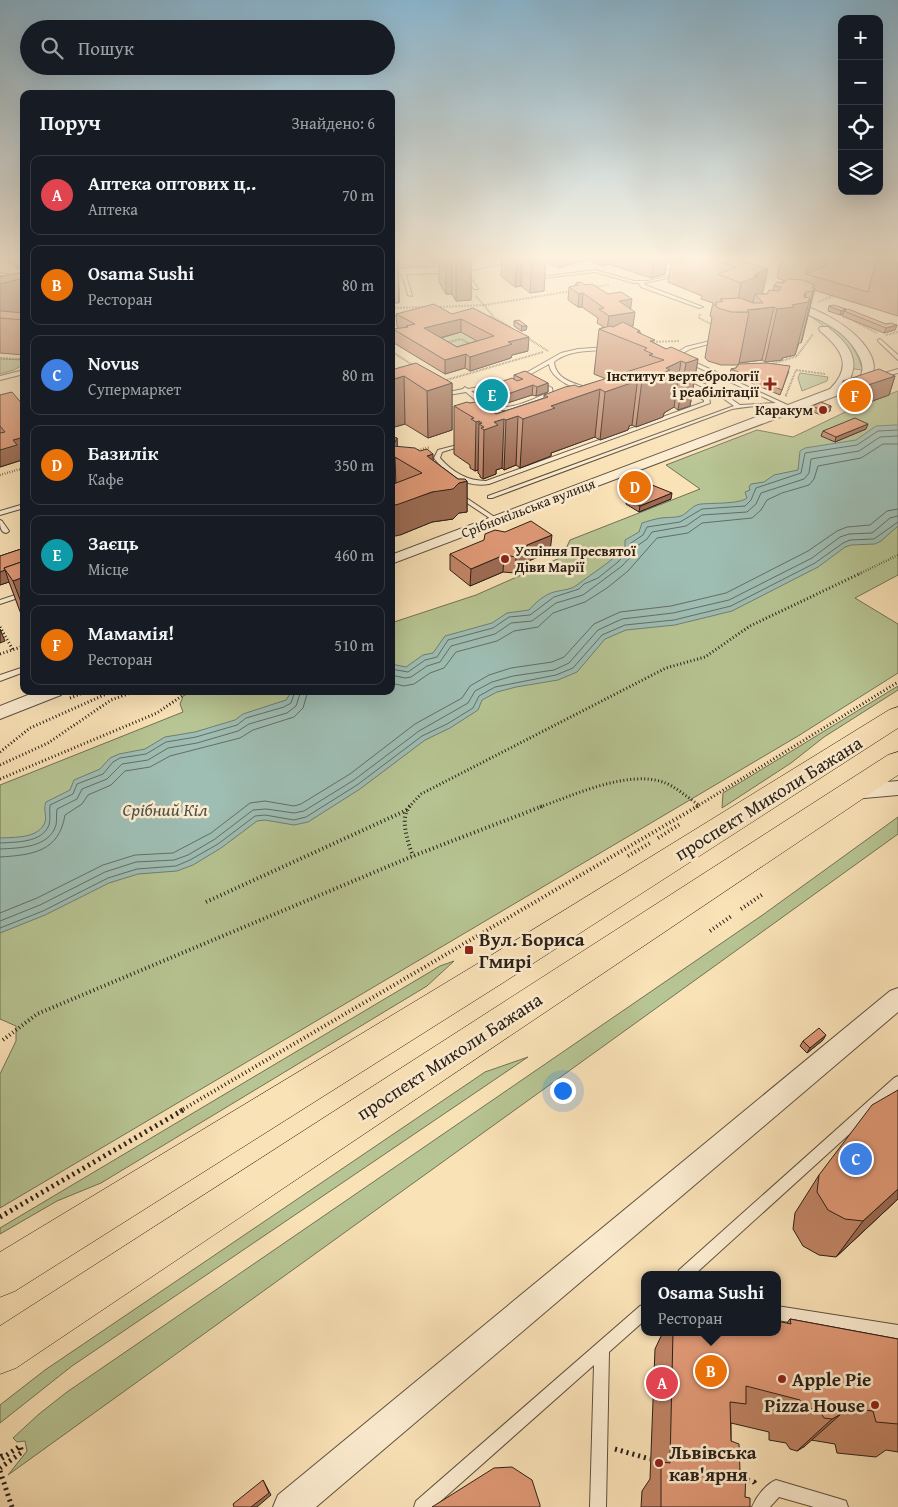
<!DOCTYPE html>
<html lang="uk">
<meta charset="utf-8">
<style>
:root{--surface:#171b24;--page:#20242c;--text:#f1f3f6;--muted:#9ea1a6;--line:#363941;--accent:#c59692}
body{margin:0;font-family:"Gentium Book Plus",serif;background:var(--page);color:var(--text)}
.controls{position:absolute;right:15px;top:15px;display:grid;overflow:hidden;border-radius:10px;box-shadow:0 5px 20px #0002}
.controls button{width:45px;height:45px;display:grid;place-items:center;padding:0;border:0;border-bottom:1px solid var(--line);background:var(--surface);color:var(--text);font:25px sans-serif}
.you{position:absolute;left:562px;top:1090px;width:18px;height:18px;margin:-12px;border:4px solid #fff;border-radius:50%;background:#1a73e8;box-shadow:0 0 0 8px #1a73e833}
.badge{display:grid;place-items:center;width:32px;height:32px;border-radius:50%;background:var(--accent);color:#fff;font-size:16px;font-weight:700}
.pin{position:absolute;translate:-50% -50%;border:2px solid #fff;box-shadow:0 1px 5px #0006}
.popup{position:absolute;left:641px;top:1271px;width:140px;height:65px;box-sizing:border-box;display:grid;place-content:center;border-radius:10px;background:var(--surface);filter:drop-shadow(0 1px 4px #0005);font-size:16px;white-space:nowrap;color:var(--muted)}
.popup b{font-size:19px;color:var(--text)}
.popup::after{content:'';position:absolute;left:50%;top:100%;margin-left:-10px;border:10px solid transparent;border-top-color:var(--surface)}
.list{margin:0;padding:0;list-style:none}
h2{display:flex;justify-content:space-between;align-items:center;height:65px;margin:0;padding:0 20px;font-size:21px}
h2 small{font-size:16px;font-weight:400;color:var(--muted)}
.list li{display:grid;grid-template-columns:32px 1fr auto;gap:15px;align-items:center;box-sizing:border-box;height:80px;margin:0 10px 10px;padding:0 10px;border:1px solid var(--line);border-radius:10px}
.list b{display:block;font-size:19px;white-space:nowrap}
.list p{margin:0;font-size:16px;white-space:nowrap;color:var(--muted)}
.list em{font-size:16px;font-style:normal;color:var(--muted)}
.icon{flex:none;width:28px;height:28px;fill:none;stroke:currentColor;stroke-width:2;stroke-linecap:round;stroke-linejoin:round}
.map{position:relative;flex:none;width:898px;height:1507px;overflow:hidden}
.search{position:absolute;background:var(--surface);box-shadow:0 5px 20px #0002;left:20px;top:20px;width:375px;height:55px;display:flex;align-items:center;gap:12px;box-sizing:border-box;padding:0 18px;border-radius:28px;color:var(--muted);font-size:19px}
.panel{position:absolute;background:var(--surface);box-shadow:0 5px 20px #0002;left:20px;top:90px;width:375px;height:605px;border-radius:10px}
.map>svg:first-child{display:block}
.green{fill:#b7c493;stroke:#717255}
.water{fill:#9ebdb3;stroke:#707e75}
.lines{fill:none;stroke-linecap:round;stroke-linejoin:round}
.shore{stroke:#646e65;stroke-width:1}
.lane-casing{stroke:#5f503f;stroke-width:2}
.street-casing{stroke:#5f503f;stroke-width:2}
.highway-casing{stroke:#2b2017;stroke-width:1}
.path-far4{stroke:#2b2017;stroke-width:2;stroke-dasharray:0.5 1;stroke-linecap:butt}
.path-far3{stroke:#2b2017;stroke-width:2.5;stroke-dasharray:0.5 2;stroke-linecap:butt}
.path-far2{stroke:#2b2017;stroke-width:3;stroke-dasharray:1 2.5;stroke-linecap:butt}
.path-far1{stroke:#2b2017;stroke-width:4;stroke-dasharray:1 3;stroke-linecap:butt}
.path{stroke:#2b2017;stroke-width:5;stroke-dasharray:2 4;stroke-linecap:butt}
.lane{fill:#fcecd0;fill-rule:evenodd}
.street{fill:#fcecd0;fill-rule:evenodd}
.highway{fill:#fae2b7;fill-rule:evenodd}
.wall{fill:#c18465;stroke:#2b2017;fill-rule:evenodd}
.shaded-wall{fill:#9d6b53;stroke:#2b2017}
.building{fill:#e09976;stroke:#2b2017;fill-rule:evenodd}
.poi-dot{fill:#8f2418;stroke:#fcecd0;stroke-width:2}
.labels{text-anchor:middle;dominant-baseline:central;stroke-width:5;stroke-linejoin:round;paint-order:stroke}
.far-poi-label{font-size:14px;font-weight:bold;fill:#2b2017;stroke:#fcecd0;text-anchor:end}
.far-street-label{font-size:14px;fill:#2b2017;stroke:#fcecd0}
.water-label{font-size:18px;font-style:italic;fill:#4e4f46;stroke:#fcecd0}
.near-street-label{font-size:19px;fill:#2b2017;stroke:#fcecd0}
.near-poi-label{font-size:19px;font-weight:bold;fill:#2b2017;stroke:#fcecd0;text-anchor:start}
</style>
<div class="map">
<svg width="898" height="1507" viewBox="0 0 898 1507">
<rect width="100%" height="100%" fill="#fae2b7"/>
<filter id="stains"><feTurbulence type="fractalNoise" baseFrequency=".004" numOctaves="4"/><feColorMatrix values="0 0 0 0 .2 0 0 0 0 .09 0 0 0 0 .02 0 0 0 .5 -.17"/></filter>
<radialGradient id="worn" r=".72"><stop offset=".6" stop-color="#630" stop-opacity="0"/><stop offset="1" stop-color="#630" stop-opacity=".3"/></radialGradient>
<g class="green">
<path d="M806 313C838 328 851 336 863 370L854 369C848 344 827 328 806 313Z"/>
<path d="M461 332 494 350 456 361 424 342Z"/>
<path d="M2 359 24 360V364L14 370 0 374V360Z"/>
<path d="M800 373 828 377 827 381 802 391 798 378Z"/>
<path d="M898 391V575L855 598 898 624V673L798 736 0 1208V1074L16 1041V1026L0 1019V785L183 712 180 704 185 691H391V623L476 595 562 557 570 540 700 489 666 465 757 430 793 437 858 406Z"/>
<path d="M898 686V690L824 737 791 763 722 808 723 793Z"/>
<path d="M898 817V834L8 1475 27 1451 25 1441 17 1442 13 1438 39 1414 67 1392 764 914Z"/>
<path d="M454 961 427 986 101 1183 57 1201 0 1234V1228L440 966Z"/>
<path d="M528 1057 72 1366 0 1423V1405L45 1370 485 1072Z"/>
</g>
<path class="water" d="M894 425H898V526L881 541 875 544 851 545 845 547 818 567 732 611 675 625 626 630 605 639 577 672 558 680 516 687 497 692 482 700 478 710 450 728 425 740 360 789 308 822 294 825 265 820 257 821 221 848 193 865 177 871 138 874 109 883 45 915 0 933V838C14 837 39 839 45 822 47 816 43 809 46 802L70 790 74 780 100 769 110 758 119 754 145 749 165 737 195 732 235 720 243 714 286 700 292 691H391V664L406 667 423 655 433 653 445 636 492 623 507 613 529 610C535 603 544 595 554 592 561 590 571 590 577 585 594 572 610 563 625 547V540L639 532 642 523C648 521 655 519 661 518 668 517 675 518 681 516 688 513 692 505 701 504 712 503 740 504 747 498L745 492 750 490 749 487 751 484 764 482 774 475 798 470 800 451 805 448 856 440 876 426Z"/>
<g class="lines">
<g class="shore">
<path d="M391 669 408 672 425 660 437 657 448 640 493 628 509 617 530 615 554 597 579 589 584 584 598 578 618 562 629 550 631 543 643 535 647 527 680 522 702 509 745 506 751 500 756 488 801 473 805 453 857 445 878 431 898 430"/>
<path d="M391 675 405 678 411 677 427 666 440 662 451 646 495 634 511 623 532 621 556 603 583 595 622 566 634 553 637 546 647 539 652 532 686 526 702 515 747 512 756 504 761 493 804 479 809 473 811 459 859 451 880 437 898 436"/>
<path d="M391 683 404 686 414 684 430 673 444 668 456 652 497 641 514 631 538 627 553 613 585 602 607 588 628 571 657 538 688 533 702 523 752 518 761 510 767 500 782 493 809 485 814 479 818 466 861 458 883 444H898"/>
<path d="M0 843C16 842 42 843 49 825 51 819 49 811 50 805L73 794 77 784 103 774 113 762 120 758 146 754 166 742 196 737 237 725 246 718 284 707 291 703 295 691"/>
<path d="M0 849C19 848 49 848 56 825 57 820 56 814 57 809L77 799 82 789 107 779 122 764 148 760 168 748 197 743 238 731 249 724 287 713 296 706 301 691"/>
<path d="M0 857C32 855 59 852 65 815L82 804 88 795 111 785 125 771 150 767 170 756 240 738 253 730 294 717 303 708 308 691"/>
<path d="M0 913 37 898 103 865 135 855 173 853 211 833 250 803 265 801 294 806 301 804 350 774 415 724 462 698 470 686 489 675 511 668 552 662 564 657 594 624 620 612 671 606 726 593 808 551 837 531 847 527 870 525 887 511 898 509"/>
<path d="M0 921 40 905 105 872 136 862 174 860 188 855 215 839 253 810 266 809 294 813 304 811 354 780 419 731 468 703 475 691 492 682 513 676 554 670 569 663 598 630 622 619 673 613 729 600 812 558 840 537 849 534 872 533 890 518 898 516"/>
<path d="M0 928 43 911 108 878 137 869 176 866 190 860 218 844 255 816 265 815 294 820 306 817 357 785 422 736 447 724 473 708 479 696 495 687 556 675 573 668 602 635 625 625 674 620 731 606 815 563 843 543 850 540 874 539 898 522"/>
</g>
<defs>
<g id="lane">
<path d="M494 258H500C471 271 422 266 391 263V261C426 264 460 266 494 258Z"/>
<path d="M595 270 634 281H648L681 273V275L644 283 645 285 703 307 699 308 641 287 639 283H634L595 272 535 279 533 278Z"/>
<path d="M401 271 405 272 412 296 408 295Z"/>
<path d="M462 271H466L478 289H474Z"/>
<path d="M24 272V274L12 277 0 275V273L12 275Z"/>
<path d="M718 339 720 340V341L690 349 678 356 673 355 686 347Z"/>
<path d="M880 339 898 355V360L878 341V340Z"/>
<path d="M608 347 610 348V349C590 352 570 349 554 362 556 381 577 384 592 389V391C577 391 551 380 549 364L522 379 517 378 561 353 578 349Z"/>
<path d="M684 359H688L794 408 791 410C773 403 751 406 732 409L492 498H488V496L734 406 717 394 682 377V375H686L721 392 740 405 776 403 684 361Z"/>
<path d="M898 369V373L878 378 875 376Z"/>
<path d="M24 370V374L0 380V376Z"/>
<path d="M538 380 552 388 553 395C532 403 506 417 485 406 478 403 472 397 466 392L442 396 439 394 463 389 465 387 468 389 496 384 499 386 498 387 471 391C477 395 482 400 487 403 506 414 530 400 548 393L547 390 536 383V381Z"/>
<path d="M680 386H684L709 398 710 403 489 484C467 488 447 475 434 458L438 450 465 443V445L442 452 440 458C452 472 468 481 486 481L704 402V400L680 388Z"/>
<path d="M457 492 459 493 499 520 498 521H494L455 495V493Z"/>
<path d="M24 504V508L0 515V511Z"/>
<path d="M0 520 2 521 9 531 8 532 6 533C0 532 0 525 0 520Z"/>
<path d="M24 592V596L0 604V600Z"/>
<path d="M24 667V672L0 681V675Z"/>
<path d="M898 1076V1090L694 1275H677L679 1270 894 1078Z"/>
<path d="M645 1304V1320L609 1352 606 1507H590L594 1365 434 1507H414L416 1501 640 1306Z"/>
<path d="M777 1306 898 1325V1339L777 1320Z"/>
<path d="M776 1480 840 1499 846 1501 848 1507H814L779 1497 770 1507H752C756 1497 766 1484 776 1480Z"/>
</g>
<g id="street">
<path d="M504 258H520L516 261 462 272 391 275V269L462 266Z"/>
<path d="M640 258H652L700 274 698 276H692L641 260Z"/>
<path d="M785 300C802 304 820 311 835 320 858 333 896 370 857 388L391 564V555L830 389C853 366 842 349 820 331L819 329 820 327H828C847 343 862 358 848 383L861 375C864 368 862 363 859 356 845 327 811 315 782 305V301Z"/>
<path d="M38 691H64L61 695 0 719V706Z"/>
<path d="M898 781V795L853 799 846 797 843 792 846 787 853 785Z"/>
<path d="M898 988V1012L316 1507H273L278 1495 890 991Z"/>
</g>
<g id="highway">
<path d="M898 707V728L501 984 15 1291 0 1297V1252L477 964 889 710Z"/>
<path d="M898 752V775L16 1368 0 1374V1326L888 755Z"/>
</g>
</defs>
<use href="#lane" class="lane-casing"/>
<use href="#street" class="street-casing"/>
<use href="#highway" class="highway-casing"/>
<g class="path-far4">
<path d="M593 287 609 285"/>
<path d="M476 296 493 316"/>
<path d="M818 302 833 296"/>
<path d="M437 307 485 305 572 291"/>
<path d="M391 308 426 307"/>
<path d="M700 314 699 318 713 325"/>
<path d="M391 316H401"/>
<path d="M487 317H493L510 327"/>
<path d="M854 321 877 333"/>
<path d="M886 335 898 332"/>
<path d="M526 337 548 351"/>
<path d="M650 342 679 341"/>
<path d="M445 343 461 339 472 345"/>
<path d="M391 351 414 366"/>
<path d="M0 358 24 359"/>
<path d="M772 364 797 356 813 334"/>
<path d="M443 381 543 352"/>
<path d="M786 395 796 370 825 374"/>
</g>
<g class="path-far3">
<path d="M786 396 787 394"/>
<path d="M416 451 430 447"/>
<path d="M0 475 24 468"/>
<path d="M859 574 898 555"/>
</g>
<g class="path-far2">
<path d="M0 627 13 650"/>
<path d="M0 654 24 646"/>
<path d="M70 698 88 691"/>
<path d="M0 752 30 728 113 691"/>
<path d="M0 765 48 743 111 700 136 691"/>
<path d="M0 779 157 713 189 691"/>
<path d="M409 807 421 794 666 668 705 657 750 626 861 573"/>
<path d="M540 807C574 795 627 770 663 782 675 786 688 798 699 805"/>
<path d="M696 807 898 682"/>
</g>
<g class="path-far1">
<path d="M410 806C399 817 408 843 413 856"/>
<path d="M658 838 680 824"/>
<path d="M628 856 650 843"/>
<path d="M206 902 407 810"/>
<path d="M741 909 763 894"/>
<path d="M710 931 733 915"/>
<path d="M3 1040 37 1014 413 856 543 806"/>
<path d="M180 1111 698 806"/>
</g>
<g class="path">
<path d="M0 1217 183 1110"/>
<path d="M615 1449 650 1459"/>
<path d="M0 1454 1 1459 20 1446 22 1452 0 1468"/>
<path d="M0 1471 12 1507"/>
<path d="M742 1479 754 1482 756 1485"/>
</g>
<use href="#lane" class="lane"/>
<use href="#street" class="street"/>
<use href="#highway" class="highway"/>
</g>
<g class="wall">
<path d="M0 258H24V270H21L0 259Z"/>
<path d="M391 258H398L399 303H391Z"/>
<path d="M402 258H485L471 259V300L456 301 452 294H446L439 282V262H435Z"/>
<path d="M502 258H546L544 291 530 293 521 286 515 287 501 276Z"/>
<path d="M549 258H667L665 274 651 278 609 264 604 266 586 260 559 268 549 264Z"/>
<path d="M672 258H747L741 260 762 294H767L773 290 774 286 785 281 777 278 781 258H898V316L814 290 802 340 801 343H799L795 355 782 358V360L765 362 762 360 739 363 738 365 789 371 780 395 730 374 731 369 736 368 738 365H721L708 361 705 358 712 317 710 316 713 303 701 299 702 296 668 282Z"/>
<path d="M24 272V355L0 353V277Z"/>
<path d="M576 283 585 285 630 309 633 326H630L640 331V333L654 343 666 349 698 359 690 406 678 410 674 407 664 413 663 417 636 427 632 425 629 426 628 430 600 440 595 437 551 453V456L520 468 516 465 504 470 502 468 496 470V474L483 479 480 477V475L478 473V470L475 471 470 468V465L454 454V406L470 403 496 414 544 398V395L579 387 606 379 594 374 599 329 604 327 597 323 598 318 582 307H578L568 300 569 287 575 286Z"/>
<path d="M829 306 846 309V310L886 324 897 325 895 330 884 333 842 316 843 314 840 315 828 311Z"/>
<path d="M396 314H452L528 351 512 355 511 358 470 371 465 368 445 374 394 343 393 329H400L397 327ZM461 332 477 341 457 347 441 338Z"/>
<path d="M514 321 527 326 526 330 521 331 514 326Z"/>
<path d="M391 370 452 383V430L428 438 405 424 391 428Z"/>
<path d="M514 375 548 383V392L536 396 532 395 504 404 491 402 483 398V388L514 380Z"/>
<path d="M895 376 889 395 853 408 838 400 843 381Z"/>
<path d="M0 395 24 406V454L21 455 22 460 0 467Z"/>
<path d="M812 406H831L830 411 821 415 811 411Z"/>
<path d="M866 429 835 442 821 436 823 431Z"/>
<path d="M391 437 397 438V447L434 461 458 479 467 481V512L459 513 453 519 432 522 400 535Z"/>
<path d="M628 482 671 499 639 512 626 504 627 499 638 495 628 487Z"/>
<path d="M24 548V622L9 582 0 585V556Z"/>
<path d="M550 552 526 562 525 569 515 573 503 572 470 586 450 570V554Z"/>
<path d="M823 1040 807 1053 800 1046 803 1041Z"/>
<path d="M819 1175 898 1199 836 1257 819 1255 803 1246 793 1229 795 1213Z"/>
<path d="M790 1319 898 1339V1452L886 1450 876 1457 837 1453 835 1444 811 1440 805 1446 797 1451 790 1449 786 1443 769 1440V1432L731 1423V1441L740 1471 745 1497 750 1507H641L642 1491 650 1479 655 1349 663 1332H777L787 1323Z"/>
</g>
<g class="shaded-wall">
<path d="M18 258H24V270H21Z"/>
<path d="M398 258 399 291V303L398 262Z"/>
<rect x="435" y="258" width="4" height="4"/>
<rect x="446" y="258" width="6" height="36"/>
<path d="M455 258H485L459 260 471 259V300L456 301V260Z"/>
<path d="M517 258H522L521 286 515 287Z"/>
<path d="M532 258H546L544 291 530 293Z"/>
<path d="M560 258H586V260L559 268Z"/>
<path d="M605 258H610L609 264 604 266Z"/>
<path d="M654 258H667L665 274 651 278Z"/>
<path d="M719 258H747L730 264Z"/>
<path d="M810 258H828L823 279 806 274Z"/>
<path d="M768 269 761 300 755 294 751 310 774 307 762 360 739 363 749 312H736L741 283 738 279Z"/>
<path d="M24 278V315H0V284Z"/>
<path d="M815 288 802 340 801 343 813 291Z"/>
<path d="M806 292 804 303 810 298 795 355 782 358V360L765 362 777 309 804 295Z"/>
<path d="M583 293 582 307H578L579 294Z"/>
<path d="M632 299 630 313 619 301Z"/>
<path d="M846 309 845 312 844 311 843 314 840 315 841 311Z"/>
<path d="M635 312 633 326 607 330 609 316Z"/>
<path d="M461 319V332L424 342V328Z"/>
<path d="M897 325 895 330 884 333 886 328Z"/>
<path d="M522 326H527L526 330 521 331Z"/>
<path d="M529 337 528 351 512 355 511 358 470 371V357L508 342Z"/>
<path d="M466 354 465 368 445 374V360Z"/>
<path d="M698 359 690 406 678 410 686 363Z"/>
<path d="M681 361 674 407 664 413 663 417 636 427 642 380Z"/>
<path d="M404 376 405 424 391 428V380Z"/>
<path d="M895 376 889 395 853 408 859 388Z"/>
<path d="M638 377 632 425 629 426 628 430 600 440 605 392 630 380Z"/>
<path d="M452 383V430L428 438 427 391Z"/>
<path d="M548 383V392L536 396 537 387Z"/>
<path d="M533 385 532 395 504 404 505 395Z"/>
<path d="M600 389 595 437 551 453V456L520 468 523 419 551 406Z"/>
<path d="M831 406 830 411 821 415 822 410Z"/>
<path d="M518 416 516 465 504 470 506 420Z"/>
<path d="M504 419 502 468 496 470V474L483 479 484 430 494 422Z"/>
<path d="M479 421 478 470 475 471 476 422Z"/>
<path d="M868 424 866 429 835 442 836 437Z"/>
<path d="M24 437V454L21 455 22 460 0 467V450L13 440Z"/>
<path d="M397 438 398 459 395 457 396 487 391 490V460L393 446Z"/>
<path d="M433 454 434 483 427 456Z"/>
<path d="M467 481V512L459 513 453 519 432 522 400 535 391 537V506L459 483Z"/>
<path d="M672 493 671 499 639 512 640 506Z"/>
<path d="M552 535 550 552 526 562 525 569 515 573 516 557 527 545Z"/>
<path d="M504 555 503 572 470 586 471 569Z"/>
<path d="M5 570 9 582 0 585V572Z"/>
<path d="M24 577V610L13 581Z"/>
<path d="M0 629 5 641 0 643Z"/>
<path d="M826 1035 823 1040 807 1053 810 1048Z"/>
<path d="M898 1189V1199L836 1257 863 1221Z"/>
<path d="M841 1414 805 1446 797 1451 832 1419Z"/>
<path d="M263 1480 271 1495 257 1507H251Z"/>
</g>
<g class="building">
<rect x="391" y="258" width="7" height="4"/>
<path d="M455 258H470L471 259 456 260Z"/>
<path d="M708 258H733L768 269 754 275 758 276 741 283 718 274 737 267Z"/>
<path d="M828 258H879H877L876 262 868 292 806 274 826 266Z"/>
<path d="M877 258H898V264Z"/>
<path d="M24 272V278L0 284V277Z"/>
<path d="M788 279 803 280 815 285 812 288H815L813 291 806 292 804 295V297L810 298 808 302 792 305 794 307 777 309 774 307 747 310 749 312H731L718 308 714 305H717L715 303 723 301 720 299 740 298 753 303H763L755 294H767L769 290 779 291 781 287 774 286 777 282 783 283Z"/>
<path d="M581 282 585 285 592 284 608 294 621 292 632 299 619 301 635 312 609 316 599 309 604 308 583 293 579 294 569 287 579 285 576 283Z"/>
<path d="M434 304 452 314 473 308 529 337 508 342 512 344 470 357 466 354 445 360 393 329 408 327 406 326 415 324 396 314ZM461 319 494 336 457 347 424 328Z"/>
<path d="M834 305 846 309 841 311 829 306Z"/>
<path d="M848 309 886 324 891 323 897 325 886 328 844 311Z"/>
<path d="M0 311 24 313V320L0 318Z"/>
<path d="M519 320 527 326H522L514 321Z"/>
<path d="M623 322 640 331 637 332 655 340 650 341 666 349 671 347 698 359 686 363 681 361 666 368 670 370 642 380 638 377 630 380 634 382 605 392 600 389 551 406 555 408 523 419 518 416 506 420 504 419 494 422 498 425 484 430 481 428 484 427 479 424 482 423 479 421 476 422 471 419 474 418 454 406 467 402 470 403 475 402 484 407H486L496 414 548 397 544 395 565 387 575 385 579 387 664 360 649 355 653 354 644 350 647 348 599 329 610 326 613 327Z"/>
<path d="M416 363 452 383 427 391 404 376 391 380V370Z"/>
<path d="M767 363 790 366 782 390 731 369 736 368 739 364Z"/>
<path d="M879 369 895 376 859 388 843 381Z"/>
<path d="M525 371 548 383 537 387 533 385 505 395 492 392 483 388 512 378 517 381 523 379 514 375Z"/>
<path d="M12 392 24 406V437L13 440 17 445 0 450V433L5 432 0 426V395Z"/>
<path d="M821 402 831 406 822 410 812 406Z"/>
<path d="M855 418 868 424 836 437 823 431Z"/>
<path d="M391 437 397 438 393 446 415 448 420 451 427 449 433 454 427 456 458 479H465L467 481 459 483 453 489 432 492 399 504 391 506V485L422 473 395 457 391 460Z"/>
<path d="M637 479 672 493 640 506 627 499 644 493 628 482Z"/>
<path d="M531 521 552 535 527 545 526 552 516 557 504 555 471 569 450 554 484 540 485 534 495 530 505 532Z"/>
<path d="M24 548V561L4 568 5 570 0 572V556Z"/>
<path d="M24 561V577L13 581 4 568Z"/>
<path d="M819 1028 826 1035 810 1048 803 1041Z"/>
<path d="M898 1090V1189L863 1221 845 1219 828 1210 817 1192 819 1175 872 1105Z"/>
<path d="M790 1319 898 1339V1424L876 1422 873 1411 840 1407 841 1414 832 1419 824 1418 819 1410 800 1407V1400L746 1386V1404L730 1402 731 1441 739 1444 740 1471 746 1472 745 1497 750 1498V1507H661V1462L670 1463 673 1332H777V1321L791 1324Z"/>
<path d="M512 1467 532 1480 540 1505V1507H432L494 1468Z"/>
<path d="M263 1480 269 1493 251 1507H234L233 1504Z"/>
</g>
<linearGradient id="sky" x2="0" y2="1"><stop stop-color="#8ab8d3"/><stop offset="0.55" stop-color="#fdf2df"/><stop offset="1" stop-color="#fdf2df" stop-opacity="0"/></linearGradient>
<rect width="898" height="469" fill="url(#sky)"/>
<g class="poi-dot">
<path d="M767.5 376.5h5v5h5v5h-5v5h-5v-5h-5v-5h5z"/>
<circle cx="823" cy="410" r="5"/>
<circle cx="505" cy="559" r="5"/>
<rect x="464" y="945" width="10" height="10" rx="2.5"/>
<circle cx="782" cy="1379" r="5"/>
<circle cx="875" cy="1405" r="5"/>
<circle cx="659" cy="1463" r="5"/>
</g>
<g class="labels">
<g class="far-poi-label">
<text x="759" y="376">Інститут вертебрології<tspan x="759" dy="16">і реабілітації</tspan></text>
<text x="813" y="410">Каракум</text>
<text x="515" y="551" text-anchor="start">Успіння Пресвятої<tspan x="515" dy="16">Діви Марії</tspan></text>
</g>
<g class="far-street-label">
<text transform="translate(528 508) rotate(-21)">Срібнокільська вулиця</text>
</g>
<g class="water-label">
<text x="165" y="809">Срібний Кіл</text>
</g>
<g class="near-street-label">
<text transform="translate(768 798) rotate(-32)">проспект Миколи Бажана</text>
<text transform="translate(449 1056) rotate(-33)">проспект Миколи Бажана</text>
</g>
<g class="near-poi-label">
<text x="479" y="939">Вул. Бориса<tspan x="479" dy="22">Гмирі</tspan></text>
<text x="792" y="1379">Apple Pie</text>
<text x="865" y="1405" text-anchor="end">Pizza House</text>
<text x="669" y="1452">Львівська<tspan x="669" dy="22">кав'ярня</tspan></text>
</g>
</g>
<rect width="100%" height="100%" filter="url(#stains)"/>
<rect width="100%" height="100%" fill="url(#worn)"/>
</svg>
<div class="controls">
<button>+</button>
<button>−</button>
<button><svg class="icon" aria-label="locate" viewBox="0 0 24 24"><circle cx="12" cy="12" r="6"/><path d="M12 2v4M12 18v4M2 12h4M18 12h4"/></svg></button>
<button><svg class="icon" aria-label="layers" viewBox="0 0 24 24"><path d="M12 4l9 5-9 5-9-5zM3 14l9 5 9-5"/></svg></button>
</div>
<div class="you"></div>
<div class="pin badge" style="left:662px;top:1383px;background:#e0444e">A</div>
<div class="pin badge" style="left:711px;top:1371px;background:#e8710a">B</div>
<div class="popup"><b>Osama Sushi</b>Ресторан</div>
<div class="pin badge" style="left:856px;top:1159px;background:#3f7fe0">C</div>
<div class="pin badge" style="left:635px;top:487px;background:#e8710a">D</div>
<div class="pin badge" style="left:492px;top:395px;background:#0f9aa8">E</div>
<div class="pin badge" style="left:855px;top:396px;background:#e8710a">F</div>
<div class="search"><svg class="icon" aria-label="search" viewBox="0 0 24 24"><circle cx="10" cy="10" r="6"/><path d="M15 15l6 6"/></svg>Пошук</div>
<section class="panel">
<h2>Поруч<small>Знайдено: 6</small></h2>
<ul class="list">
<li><span class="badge" style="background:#e0444e">A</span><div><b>Аптека оптових ц‥</b><p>Аптека</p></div><em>70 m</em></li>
<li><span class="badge" style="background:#e8710a">B</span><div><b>Osama Sushi</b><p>Ресторан</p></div><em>80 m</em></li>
<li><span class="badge" style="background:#3f7fe0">C</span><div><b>Novus</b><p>Супермаркет</p></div><em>80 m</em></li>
<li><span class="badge" style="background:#e8710a">D</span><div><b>Базилік</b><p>Кафе</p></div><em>350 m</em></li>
<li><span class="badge" style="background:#0f9aa8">E</span><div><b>Заєць</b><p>Місце</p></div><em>460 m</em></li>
<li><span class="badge" style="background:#e8710a">F</span><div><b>Мамамія!</b><p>Ресторан</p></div><em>510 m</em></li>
</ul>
</section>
</div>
